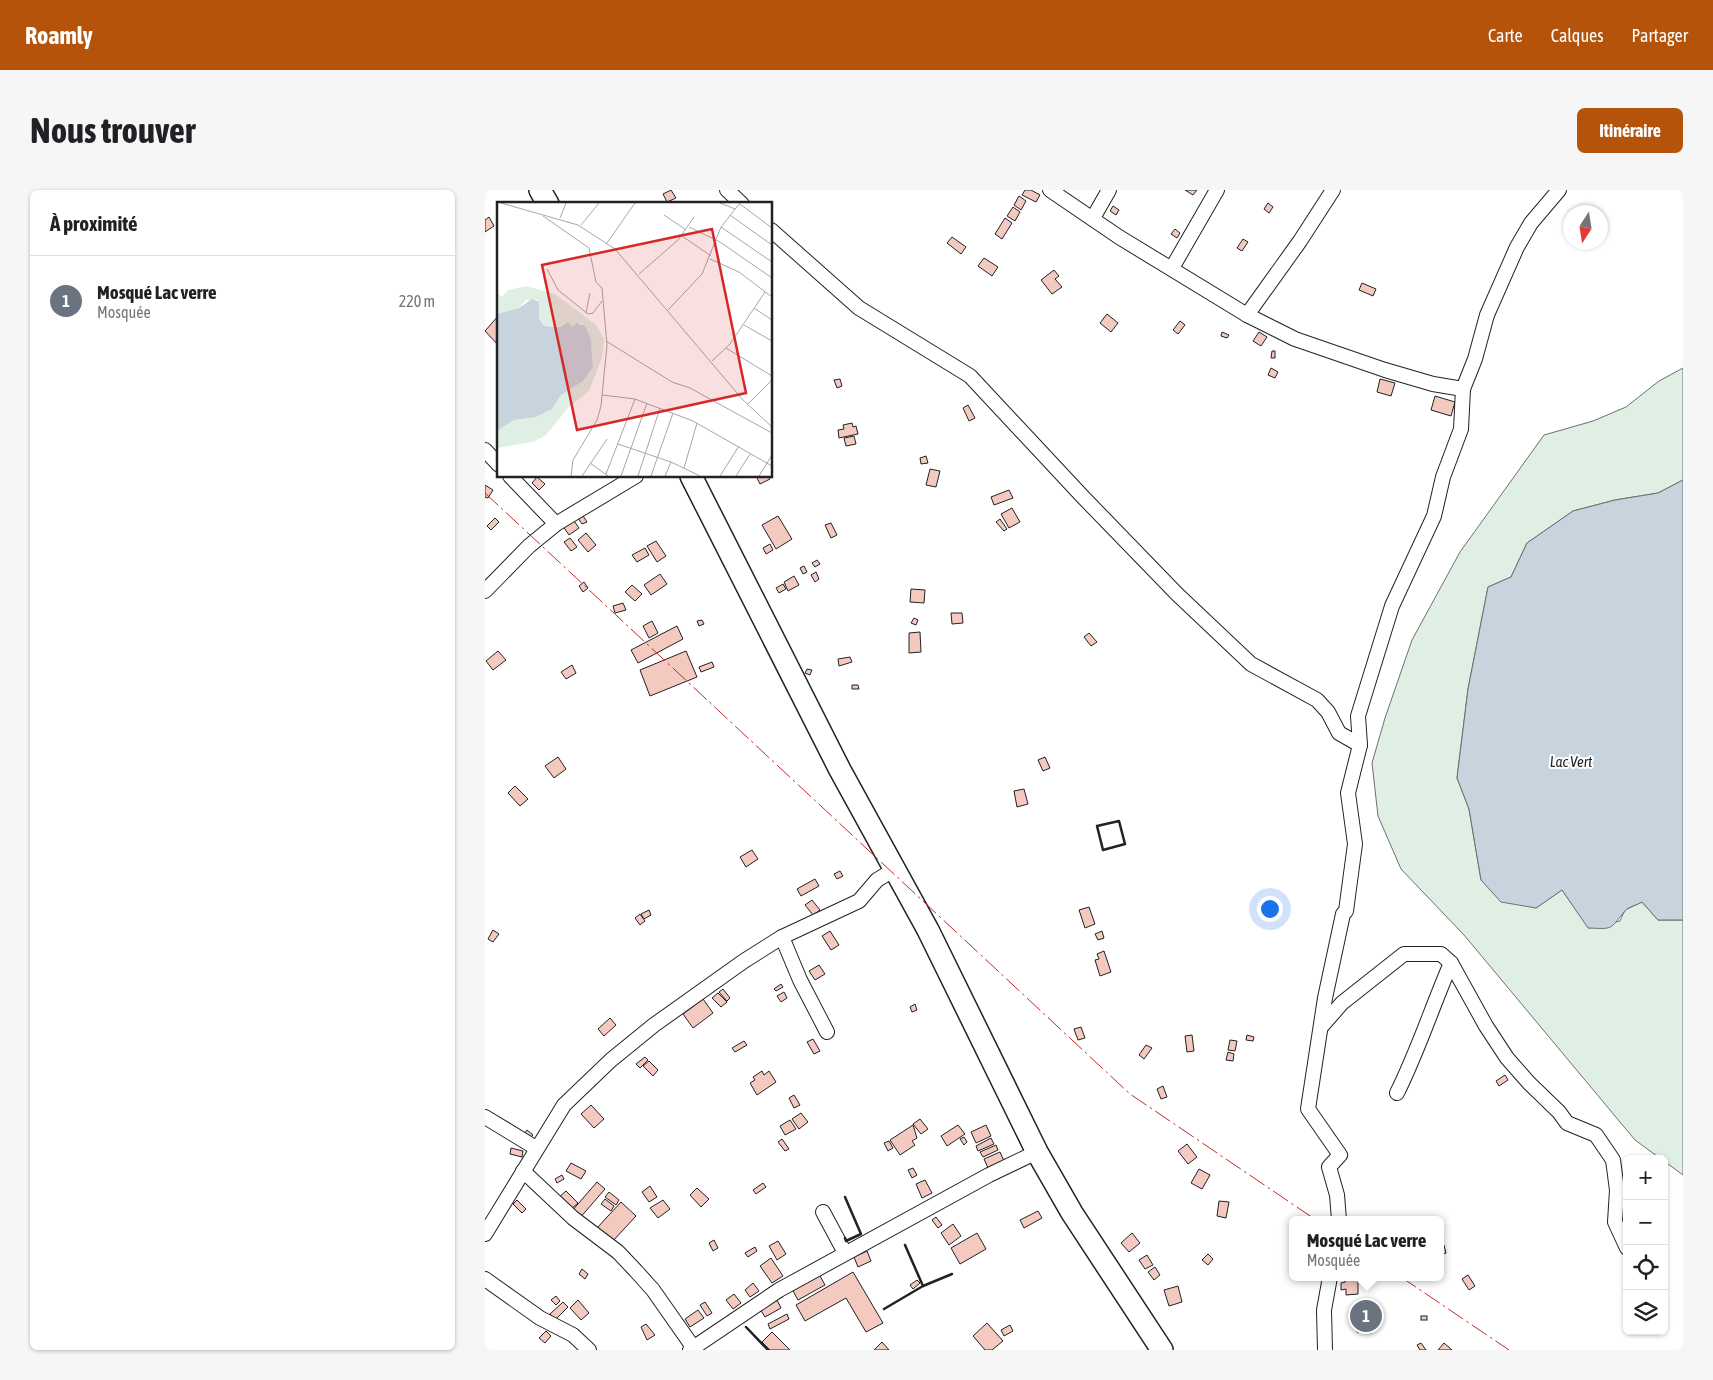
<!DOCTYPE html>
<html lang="fr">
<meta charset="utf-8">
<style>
:root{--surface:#fff;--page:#f6f6f6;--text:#202124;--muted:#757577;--line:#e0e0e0;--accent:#b45309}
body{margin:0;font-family:"Asap Condensed",sans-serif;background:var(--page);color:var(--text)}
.controls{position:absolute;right:15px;bottom:15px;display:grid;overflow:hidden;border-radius:8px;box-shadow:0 1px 4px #0004}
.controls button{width:45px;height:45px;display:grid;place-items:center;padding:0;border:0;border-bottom:1px solid var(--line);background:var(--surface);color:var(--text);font:25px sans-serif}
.compass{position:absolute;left:1078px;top:15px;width:45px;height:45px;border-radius:50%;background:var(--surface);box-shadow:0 1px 4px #0004;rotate:192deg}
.you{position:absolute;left:784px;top:718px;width:18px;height:18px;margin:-12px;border:4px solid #fff;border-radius:50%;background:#1a73e8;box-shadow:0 0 0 8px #1a73e833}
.badge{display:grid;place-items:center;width:32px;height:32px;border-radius:50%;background:var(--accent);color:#fff;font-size:16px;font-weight:700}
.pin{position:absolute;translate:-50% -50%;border:2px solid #fff;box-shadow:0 1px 5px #0006}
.popup{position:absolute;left:804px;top:1026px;width:155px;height:65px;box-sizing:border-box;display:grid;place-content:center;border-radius:8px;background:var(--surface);filter:drop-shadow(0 1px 4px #0005);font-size:16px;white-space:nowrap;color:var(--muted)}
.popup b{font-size:19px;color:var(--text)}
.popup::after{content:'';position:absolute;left:50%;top:100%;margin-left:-10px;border:10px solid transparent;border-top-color:var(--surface)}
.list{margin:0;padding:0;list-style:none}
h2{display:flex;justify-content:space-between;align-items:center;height:65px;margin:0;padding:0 20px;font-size:21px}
h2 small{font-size:16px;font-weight:400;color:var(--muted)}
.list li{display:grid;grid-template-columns:32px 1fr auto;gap:15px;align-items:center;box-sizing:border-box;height:90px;padding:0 20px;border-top:1px solid var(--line)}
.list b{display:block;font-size:19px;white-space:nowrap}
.list p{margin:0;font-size:16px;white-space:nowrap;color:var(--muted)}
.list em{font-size:16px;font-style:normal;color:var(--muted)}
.icon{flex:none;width:28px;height:28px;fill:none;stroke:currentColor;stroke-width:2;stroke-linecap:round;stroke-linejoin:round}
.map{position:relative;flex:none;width:1198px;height:1160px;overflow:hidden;border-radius:8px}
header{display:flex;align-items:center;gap:30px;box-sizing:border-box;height:70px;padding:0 25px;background:var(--accent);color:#fff}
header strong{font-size:24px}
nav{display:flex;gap:28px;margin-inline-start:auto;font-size:18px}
.intro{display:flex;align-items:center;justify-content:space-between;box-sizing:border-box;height:120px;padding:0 30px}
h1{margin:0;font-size:35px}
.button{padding:12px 22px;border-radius:8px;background:var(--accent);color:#fff;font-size:18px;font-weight:700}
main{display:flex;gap:30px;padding:0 30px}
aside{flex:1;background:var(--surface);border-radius:8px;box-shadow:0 1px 4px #0004}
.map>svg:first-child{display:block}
.green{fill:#e0efe3;stroke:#6f6f6f}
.water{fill:#c7d3dd;stroke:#6f6f6f}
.building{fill:#f3c9c0;stroke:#222}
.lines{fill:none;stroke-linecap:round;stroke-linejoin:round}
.minor-casing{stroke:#222;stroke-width:16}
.highway-casing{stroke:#222;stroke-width:24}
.minor{stroke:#fff;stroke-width:14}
.highway{stroke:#fff;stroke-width:21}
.wall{stroke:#222;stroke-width:2.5}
.power{stroke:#c62828;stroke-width:1;stroke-dasharray:18 4 2.5 4;stroke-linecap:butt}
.labels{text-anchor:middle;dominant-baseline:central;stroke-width:4;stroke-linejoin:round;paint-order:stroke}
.water-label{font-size:15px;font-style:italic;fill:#222;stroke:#fff}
.inset-road{fill:none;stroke:#a7a7a7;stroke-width:1}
.view{fill:#d62828;fill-opacity:0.15;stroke:#d62828;stroke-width:2.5}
.inset-edge{fill:none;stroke:#222;stroke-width:2.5}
</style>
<header>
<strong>Roamly</strong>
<nav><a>Carte</a><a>Calques</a><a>Partager</a></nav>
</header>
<div class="intro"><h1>Nous trouver</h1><a class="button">Itinéraire</a></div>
<main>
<aside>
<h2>À proximité<small></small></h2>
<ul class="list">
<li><span class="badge" style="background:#6b7280">1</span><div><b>Mosqué Lac verre</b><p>Mosquée</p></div><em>220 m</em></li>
</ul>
</aside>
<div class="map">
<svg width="1198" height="1160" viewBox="0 0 1198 1160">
<rect width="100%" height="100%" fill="#fff"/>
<path class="green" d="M1198 178V290L1173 303 1130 310 1088 321 1042 353 1026 387 1003 397 983 499 972 588 984 619 996 690 1051 718 1077 700 1104 738 1135 731 1140 720 1157 712 1173 730H1198V985L1179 971V969H1176L1150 950 979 745 916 679 893 626 887 573 900 528 927 450 975 362 1059 245 1108 231 1141 217 1174 191Z"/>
<path class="water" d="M1198 290V730H1173L1157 712C1152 715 1143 717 1140 721 1124 740 1129 739 1103 738L1077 700 1051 718 1016 712 996 690 984 619 972 588 983 499 1003 397 1026 387 1042 353 1088 321 1130 310 1173 303Z"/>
<g class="building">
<path d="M186 0 191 8 182 12 178 4Z"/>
<path d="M540 0H546L555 5 551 12 537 5Z"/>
<path d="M700 0H712L708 5Z"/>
<path d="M534 6 541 11 536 20 529 15Z"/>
<path d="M783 13 788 17 784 23 779 19Z"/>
<path d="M628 16 634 20 631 25 625 21Z"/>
<path d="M528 17 535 22 530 31 522 26Z"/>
<path d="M4 27 9 36 0 42V30Z"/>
<path d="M520 28 527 33 517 49 510 44Z"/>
<path d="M690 39 695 43 692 48 686 44Z"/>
<path d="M467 47 481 57 476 64 462 53Z"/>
<path d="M758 49 763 52 757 61 752 58Z"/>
<path d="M499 68 513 77 507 86 493 76Z"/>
<path d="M569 80 574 86 570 89 577 97 567 104 556 90Z"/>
<path d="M877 93 891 99 888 106 874 100Z"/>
<path d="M622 124 633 133 626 142 615 133Z"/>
<path d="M14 125V156L0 141Z"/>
<path d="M695 131 700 135 693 144 688 140Z"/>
<path d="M737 142 744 145 742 148 736 146Z"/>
<path d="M774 142 782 147 776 156 768 151Z"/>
<path d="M787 161H790V168H786Z"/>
<path d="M786 178 793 182 790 188 783 185Z"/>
<path d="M355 189 357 196 352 198 349 190Z"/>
<path d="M895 189 910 193 906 206 892 202Z"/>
<path d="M950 206 970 212 966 226 946 220Z"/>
<path d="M483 215 490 228 484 231 478 218Z"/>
<path d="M367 233 368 237 371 236 373 244 354 248 353 240 359 239 358 235Z"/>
<path d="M369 246 371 254 361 256 359 248Z"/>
<path d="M441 266 443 273 436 274 435 268Z"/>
<path d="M445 279 455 281 451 297 441 295Z"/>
<path d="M271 286H284L285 289 275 294Z"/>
<path d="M52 287 60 294 54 300 47 293Z"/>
<path d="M0 295 8 300 3 308 0 307Z"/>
<path d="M524 300 528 308 509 315 506 307Z"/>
<path d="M527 318 535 332 524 338 516 324Z"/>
<path d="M98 326 102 332 97 334 93 328Z"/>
<path d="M293 326 307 349 291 359 277 335Z"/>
<path d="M10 328 14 332 6 340 2 336Z"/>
<path d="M87 328 94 338 84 345 77 335Z"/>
<path d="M515 329 522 339 519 341 511 332Z"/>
<path d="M346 333 352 345 346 348 340 335Z"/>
<path d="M101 343 111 355 103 362 93 350Z"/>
<path d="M85 348 92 357 86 361 79 352Z"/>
<path d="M171 351 181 366 172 372 162 356Z"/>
<path d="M285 354 288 360 281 364 278 358Z"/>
<path d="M160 358 164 365 152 372 147 365Z"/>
<path d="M332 370 335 374 330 377 327 373Z"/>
<path d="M319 376 322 382 318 384 315 378Z"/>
<path d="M331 382 334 389 330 392 326 385Z"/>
<path d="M175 384 182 394 166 405 159 395Z"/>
<path d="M309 386 314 395 303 401 299 392Z"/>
<path d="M99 392 103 398 98 402 94 396Z"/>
<path d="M298 394 301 399 294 403 291 398Z"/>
<path d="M147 395 157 404 150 411 140 402Z"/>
<path d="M426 399 440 400 439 413 425 412Z"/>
<path d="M138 413 141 420 130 423 128 416Z"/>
<path d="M466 423H477L478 433 467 434Z"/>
<path d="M429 428 433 430 431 435 426 433Z"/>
<path d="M217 430 219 434 214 436 212 431Z"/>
<path d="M167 431 173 443 164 448 158 436Z"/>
<path d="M192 436 198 449 153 473 146 460Z"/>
<path d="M435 442 436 462 424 463V443Z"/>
<path d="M604 443 612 452 606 456 599 447Z"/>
<path d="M13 461 21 470 8 480 1 471Z"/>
<path d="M201 461 212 487 165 506 155 480Z"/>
<path d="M365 467 367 472 354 476 353 469Z"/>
<path d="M227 472 229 477 216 482 214 477Z"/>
<path d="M87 475 91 483 81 489 76 482Z"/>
<path d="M322 479 327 480 325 485 320 483Z"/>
<path d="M367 495H373L374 499H367Z"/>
<path d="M73 567 81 579 69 588 60 576Z"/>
<path d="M560 567 565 578 558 581 553 570Z"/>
<path d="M30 596 43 609 35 616 23 603Z"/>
<path d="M539 599 543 614 532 617 529 601Z"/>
<path d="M267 660 273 669 261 677 255 667Z"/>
<path d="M355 681 358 686 352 689 349 684Z"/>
<path d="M330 689 334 696 316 706 312 699Z"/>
<path d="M327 710 335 720 328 725 320 715Z"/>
<path d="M604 717 610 734 600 738 594 720Z"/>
<path d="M164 720 166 725 159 729 156 724Z"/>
<path d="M155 724 160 731 155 735 150 728Z"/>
<path d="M8 740 14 744 8 752 3 749Z"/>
<path d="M345 741 354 755 346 760 337 746Z"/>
<path d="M617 741 619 748 613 750 610 744Z"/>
<path d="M619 761 626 782 615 786 610 770 614 769 612 764Z"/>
<path d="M334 775 340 784 330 790 324 781Z"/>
<path d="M296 794 298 797 291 801 289 799Z"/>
<path d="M238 799 245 808 242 811 234 802Z"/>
<path d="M299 802 302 808 296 812 292 806Z"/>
<path d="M233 803 242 812 236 817 227 808Z"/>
<path d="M218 809 228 823 208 838 198 824Z"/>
<path d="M430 814 432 820 427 822 425 817Z"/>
<path d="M125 828 131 835 119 846 113 839Z"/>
<path d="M596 837 600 848 593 850 589 839Z"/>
<path d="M707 845 709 861 702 862 700 846Z"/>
<path d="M762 845 769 847 768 851 761 850Z"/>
<path d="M328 849 335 861 329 864 322 852Z"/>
<path d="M745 850 752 851 750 861 743 860Z"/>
<path d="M259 851 262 855 250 862 247 858Z"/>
<path d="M661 855 667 858 659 869 654 865Z"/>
<path d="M743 862 749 864 748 871 741 870Z"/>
<path d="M160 867 163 870 155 878 151 874Z"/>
<path d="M164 871 173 880 168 886 158 876Z"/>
<path d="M277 881 279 885 284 881 291 892 272 905 265 893 270 890 268 887Z"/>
<path d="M1020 885 1023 890 1014 896 1011 891Z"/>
<path d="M678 896 682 907 676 909 672 899Z"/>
<path d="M309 905 315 915 309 918 304 908Z"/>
<path d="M106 915 119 929 109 938 96 924Z"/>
<path d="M316 923 323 932 314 939 307 929Z"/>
<path d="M435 929 443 939 436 944 428 934Z"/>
<path d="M305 930 311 939 300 945 295 936Z"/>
<path d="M428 935 432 948 427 951 430 955 415 965 405 950Z"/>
<path d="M473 935 480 944 462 956 456 946Z"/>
<path d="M501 935 506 946 491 953 486 942Z"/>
<path d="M42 940 48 945 45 948 39 944Z"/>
<path d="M479 947 482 952 479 955 475 949Z"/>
<path d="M506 948 509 954 493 961 491 956Z"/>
<path d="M297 949 304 959 300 961 293 952Z"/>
<path d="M404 951 408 958 403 961 399 953Z"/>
<path d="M702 954 712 967 703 974 693 961Z"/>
<path d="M511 955 513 960 498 967 495 962Z"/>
<path d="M26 958 38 961 37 967 25 964Z"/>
<path d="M515 962 519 971 503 978 499 969Z"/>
<path d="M86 973 101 981 96 989 81 981Z"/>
<path d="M428 978 432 985 427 988 423 980Z"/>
<path d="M714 979 725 985 717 999 706 993Z"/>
<path d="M77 985 79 989 72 993 70 989Z"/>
<path d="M440 990 447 1003 437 1008 431 994Z"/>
<path d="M112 992 120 999 94 1029 86 1022Z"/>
<path d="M278 993 281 997 271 1004 268 1000Z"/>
<path d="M165 996 172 1007 164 1012 157 1002Z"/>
<path d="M212 998 224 1009 216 1017 205 1005Z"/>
<path d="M81 1001 93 1013 85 1020 73 1008Z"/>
<path d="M124 1002 134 1010 131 1015 120 1007Z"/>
<path d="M120 1009 129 1016 126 1021 116 1014Z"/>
<path d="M32 1010 41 1019 37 1023 28 1014Z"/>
<path d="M178 1010 185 1019 173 1028 165 1018Z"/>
<path d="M734 1011 744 1012 741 1028 732 1026Z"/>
<path d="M136 1012 151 1026 127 1052 112 1038Z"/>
<path d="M553 1021 557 1028 539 1038 535 1030Z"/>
<path d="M451 1027 457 1035 453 1038 447 1030Z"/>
<path d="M468 1034 476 1046 464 1055 456 1043Z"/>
<path d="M492 1043 501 1059 475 1074 466 1058Z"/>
<path d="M647 1043 655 1053 644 1062 636 1053Z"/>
<path d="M229 1050 233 1058 228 1061 224 1053Z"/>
<path d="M293 1051 301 1064 292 1070 284 1056Z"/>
<path d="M959 1055 961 1063 956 1065 958 1071 955 1072V1057Z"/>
<path d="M270 1057 272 1061 263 1067 260 1063Z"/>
<path d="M382 1061 386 1071 373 1077 369 1067Z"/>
<path d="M723 1064 728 1069 723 1075 717 1070Z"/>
<path d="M662 1065 668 1075 660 1079 654 1070Z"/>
<path d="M286 1068 298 1086 287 1093 275 1076Z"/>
<path d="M670 1077 675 1085 669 1090 663 1082Z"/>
<path d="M97 1079 103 1084 100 1089 94 1084Z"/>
<path d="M368 1082 398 1133 381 1142 361 1108 320 1131 311 1115Z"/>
<path d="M334 1084 340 1095 313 1110 307 1099Z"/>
<path d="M983 1085 990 1096 984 1100 977 1089Z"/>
<path d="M860 1087H873V1104L861 1105V1099L856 1100V1093L860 1092Z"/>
<path d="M432 1090 435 1093 428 1099 425 1095Z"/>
<path d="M268 1093 274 1101 265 1107 260 1100Z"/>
<path d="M693 1096 697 1112 684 1116 679 1100Z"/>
<path d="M249 1104 256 1113 248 1119 241 1110Z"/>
<path d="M71 1106 75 1111 71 1115 66 1110Z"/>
<path d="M93 1110 104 1123 96 1130 85 1118Z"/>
<path d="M292 1110 296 1118 280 1127 275 1119Z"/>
<path d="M78 1112 83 1117 70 1130 65 1124Z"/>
<path d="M220 1112 227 1123 222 1126 215 1115Z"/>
<path d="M213 1120 219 1128 205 1137 200 1129Z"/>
<path d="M873 1122 889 1123 887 1143 872 1142Z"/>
<path d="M302 1124 304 1129 285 1139 283 1134Z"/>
<rect x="936" y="1126" width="6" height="4"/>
<path d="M502 1133 518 1151 507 1160H500L488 1146Z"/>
<path d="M161 1134 170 1145 162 1150 156 1137Z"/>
<path d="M525 1135 528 1141 519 1146 516 1140Z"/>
<path d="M61 1141 66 1146 60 1153 54 1148Z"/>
<path d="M287 1142 305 1160H285L277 1152Z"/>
<path d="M397 1152 404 1160H389Z"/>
<path d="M936 1153 941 1160H935L932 1155Z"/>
<path d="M959 1153 967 1160H953Z"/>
</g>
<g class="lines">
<defs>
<g id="minor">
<path d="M242 0 257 14"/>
<path d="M565 0 634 47 762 125 810 149 900 180 948 194 978 199"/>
<path d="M608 28 624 0"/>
<path d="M286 40 374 118 485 186 597 306 692 404 766 474 832 510 843 522 854 543 875 555"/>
<path d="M687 78 732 0"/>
<path d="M762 125 815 51 848 0"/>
<path d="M0 260 14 275"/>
<path d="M25 286 71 334"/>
<path d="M0 401 44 356 71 334 151 286"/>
<path d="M297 747 315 790 342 842"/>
<path d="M836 837 857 813 919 764H956L966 773 1001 836 1022 868 1044 893 1074 922 1082 933 1111 945 1128 970 1132 1000 1130 1032 1142 1058"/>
<path d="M912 903C933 861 947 817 966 773"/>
<path d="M0 927 51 958"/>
<path d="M38 981 88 1028 133 1062 151 1081 168 1100 208 1157"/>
<path d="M338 1022 360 1063"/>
<path d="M854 1030 852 1005 844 977 855 965 823 919 840 808 858 724 861 721 870 654 863 603 875 555 873 526 907 416 949 326 958 287 976 239 978 199 990 169 1002 125 1032 57 1046 33 1074 0"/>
<path d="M0 1044 79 915 126 870 169 835 259 771 297 747 374 711 392 690 410 679"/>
<path d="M0 1089 55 1128 88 1145 104 1160"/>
<path d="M205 1160 294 1100 504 985 552 962"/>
<path d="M840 1160 839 1120 845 1087"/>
</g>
<g id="highway">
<path d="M55 0 63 14"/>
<path d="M206 286 355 580 443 740 552 962 587 1023 677 1160"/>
</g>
</defs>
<use href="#minor" class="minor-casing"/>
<use href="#highway" class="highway-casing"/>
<use href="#minor" class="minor"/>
<use href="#highway" class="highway"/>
<g class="wall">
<path d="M634 631 640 654 618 660 612 636Z"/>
<path d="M360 1048 361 1051 376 1044 360 1007"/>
<path d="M420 1055 438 1096"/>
<path d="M399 1119 438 1096 467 1084"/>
<path d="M261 1137 283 1160"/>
</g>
<g class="power">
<path d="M0 303 645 904 831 1030"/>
<path d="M916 1087 1024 1160"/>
</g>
</g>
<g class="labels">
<g class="water-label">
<text x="1086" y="571">Lac Vert</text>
</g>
</g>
<g transform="translate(12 12)">
<rect width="275" height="275" fill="#fff"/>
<path d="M29 84 58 92 99 123 107 137 105 156 92 189 72 205 48 234 35 240 0 246V229L17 218 39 215 55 207 64 193 96 165 94 138 84 121 76 125 47 124 42 116 41 98H29L22 106 0 112V91L5 95 11 88Z" fill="#e0efe3"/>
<path d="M35 97 42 100V116L47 124 64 125 71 120 76 125 79 121 88 124 94 138 96 165 86 179 64 193 55 207 39 215 17 218 0 229V112L22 106Z" fill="#c7d3dd"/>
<path class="inset-road" d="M4 1 81 23 118 47 246 198 275 225M223 1 238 7M243 2 275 26M167 13 189 28M233 13 275 43M46 14 92 46 99 80 105 86 110 143 104 204 100 218 76 258 74 274M63 16 69 1M84 23 102 1M192 25 223 40 275 76M224 25 275 60M185 34 214 54M110 41 138 1M213 57 242 70 275 95M50 67 61 88 91 112 96 111 105 99M142 72 181 38 197 15M257 106 275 118M171 108 205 72 224 25 243 1M89 111 93 91M247 123 275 139M109 139 175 180 193 186 275 231M229 146 275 174M215 159 233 142 268 90M105 193 138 197 196 219 275 264M251 202 275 178M121 242 174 260 203 274M93 261 111 274M187 266 200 221M109 272 138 197M85 274 110 237M124 274 150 201M141 274 163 206M154 274 176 211M168 274 174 260M223 274 242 244M239 274 253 252M262 274 275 253"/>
<path class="view" d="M215 27 249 191 80 228 45 63Z"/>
<rect width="275" height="275" class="inset-edge"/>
</g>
</svg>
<div class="controls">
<button>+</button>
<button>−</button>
<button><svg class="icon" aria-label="locate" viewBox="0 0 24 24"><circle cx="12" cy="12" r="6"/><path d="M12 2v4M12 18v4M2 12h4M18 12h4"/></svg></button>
<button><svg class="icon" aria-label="layers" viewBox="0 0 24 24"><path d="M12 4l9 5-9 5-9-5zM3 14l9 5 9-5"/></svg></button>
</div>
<svg class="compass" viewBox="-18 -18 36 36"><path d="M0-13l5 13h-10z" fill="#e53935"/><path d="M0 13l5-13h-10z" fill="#757577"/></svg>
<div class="you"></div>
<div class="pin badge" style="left:881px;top:1126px;background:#6b7280">1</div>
<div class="popup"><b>Mosqué Lac verre</b>Mosquée</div>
</div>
</main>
